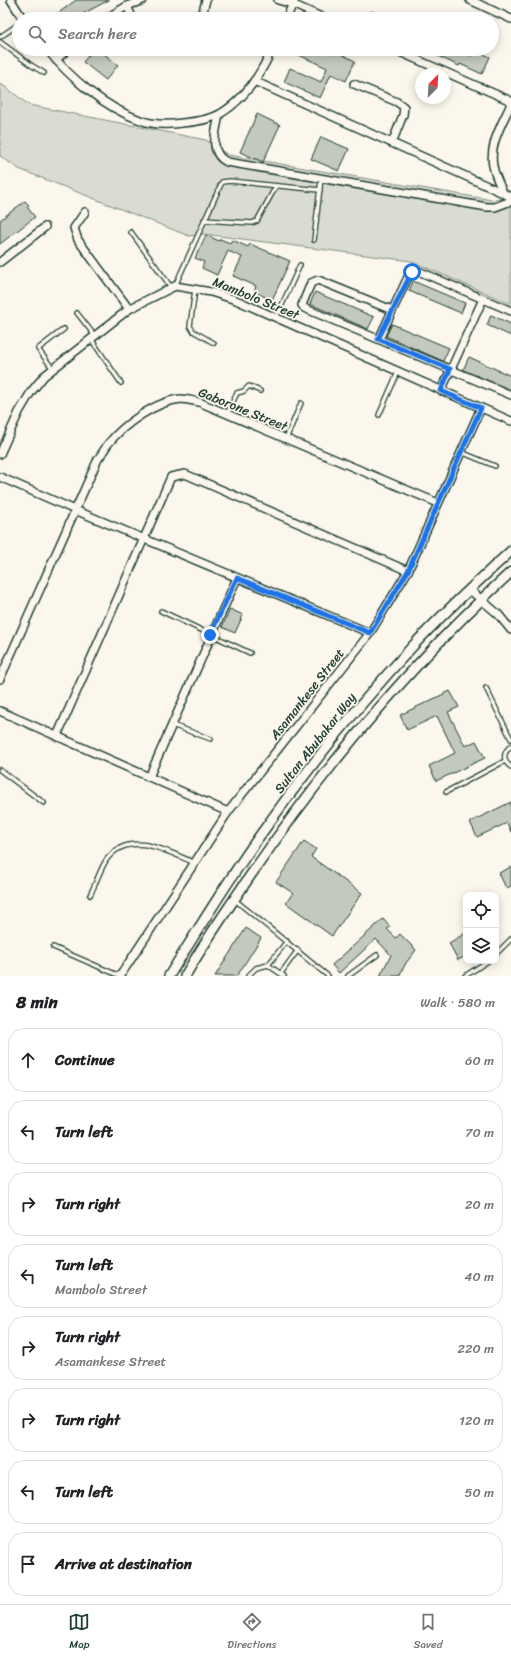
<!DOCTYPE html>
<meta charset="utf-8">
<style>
:root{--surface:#fff;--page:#f2f2f2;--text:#202124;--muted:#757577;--line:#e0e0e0;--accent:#1f3d34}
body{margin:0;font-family:Sriracha,sans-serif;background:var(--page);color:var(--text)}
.controls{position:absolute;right:12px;bottom:12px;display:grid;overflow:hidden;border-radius:8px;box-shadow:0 2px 10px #0003}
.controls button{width:36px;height:36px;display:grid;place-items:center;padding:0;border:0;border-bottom:1px solid var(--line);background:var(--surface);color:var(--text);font:20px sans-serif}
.compass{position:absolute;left:415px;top:68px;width:36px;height:36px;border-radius:50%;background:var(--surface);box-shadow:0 2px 10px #0003;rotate:24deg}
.stop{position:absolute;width:12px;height:12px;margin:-9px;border:3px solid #1a73e8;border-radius:50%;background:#fff}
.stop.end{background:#1a73e8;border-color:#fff;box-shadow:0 1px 4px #0008}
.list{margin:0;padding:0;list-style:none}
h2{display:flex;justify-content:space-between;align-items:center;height:52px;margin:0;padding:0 16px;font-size:17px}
h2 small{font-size:13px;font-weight:400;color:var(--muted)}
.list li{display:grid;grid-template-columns:26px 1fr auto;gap:12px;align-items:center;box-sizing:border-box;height:64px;margin:0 8px 8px;padding:0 8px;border:1px solid var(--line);border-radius:16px}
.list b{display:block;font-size:15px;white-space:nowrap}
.list p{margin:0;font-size:13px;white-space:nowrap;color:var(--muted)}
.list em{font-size:13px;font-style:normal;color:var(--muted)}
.icon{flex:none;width:22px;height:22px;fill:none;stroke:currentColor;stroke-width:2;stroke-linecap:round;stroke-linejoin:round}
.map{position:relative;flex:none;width:511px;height:976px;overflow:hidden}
.search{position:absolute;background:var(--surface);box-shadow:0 2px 10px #0003;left:12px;right:12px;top:12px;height:44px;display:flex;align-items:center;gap:10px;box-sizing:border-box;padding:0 14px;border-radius:22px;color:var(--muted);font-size:15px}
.sheet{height:628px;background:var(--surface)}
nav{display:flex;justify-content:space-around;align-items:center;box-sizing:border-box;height:56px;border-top:1px solid var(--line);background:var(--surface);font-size:11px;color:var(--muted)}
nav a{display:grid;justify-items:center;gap:2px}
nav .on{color:var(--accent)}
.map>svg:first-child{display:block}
.green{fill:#dbdcd1;stroke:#7d8c82}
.building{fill:#c4c9be;stroke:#1f3d34}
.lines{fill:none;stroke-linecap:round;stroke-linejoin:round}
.lane-casing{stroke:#1f3d34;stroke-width:6}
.street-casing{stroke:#1f3d34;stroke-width:10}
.secondary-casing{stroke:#1f3d34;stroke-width:12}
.lane{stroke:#fbf7ec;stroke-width:3.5}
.street{stroke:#fbf7ec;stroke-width:7}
.secondary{stroke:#fbf7ec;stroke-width:9}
.route{stroke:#1a73e8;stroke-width:5}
.labels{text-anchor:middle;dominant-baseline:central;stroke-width:3.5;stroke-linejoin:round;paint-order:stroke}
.street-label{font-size:13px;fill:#1f3d34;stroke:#fbf7ec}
</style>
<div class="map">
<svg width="511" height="976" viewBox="0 0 511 976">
<rect width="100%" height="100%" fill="#fbf7ec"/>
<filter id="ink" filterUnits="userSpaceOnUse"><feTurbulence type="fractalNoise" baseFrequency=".025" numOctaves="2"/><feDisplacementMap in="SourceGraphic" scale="8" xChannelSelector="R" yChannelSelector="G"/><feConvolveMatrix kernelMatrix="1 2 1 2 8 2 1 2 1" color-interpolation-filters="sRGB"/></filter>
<g filter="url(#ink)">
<path class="green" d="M0 83 29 105 206 140 228 155 492 200 511 197V304L411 261 204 234 189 236 19 169 0 156Z"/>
<g class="building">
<path d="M76 0H109L73 19H60L57 14Z"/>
<path d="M371 11 389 19H368Z"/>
<path d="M94 49H98L118 65 106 80 83 62Z"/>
<path d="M286 49H322L333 54 335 51 355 61 346 81 331 74 320 98 284 82 290 68 321 82 327 68Z"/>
<path d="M423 49H457L471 56 474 50 490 57 482 74 460 64 459 66Z"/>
<path d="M257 114 280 125 263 162 240 152Z"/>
<path d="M321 137 349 149 339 171 311 159Z"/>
<path d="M25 201 29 205 27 207 35 217 0 244V220Z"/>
<path d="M206 235 219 241 220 239 230 243 232 240 248 247 250 244 290 261 272 300 254 292 256 286 233 276 242 257 228 251 217 275 202 268 204 262 195 258Z"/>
<path d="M413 281 465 303 461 313 409 291Z"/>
<path d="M315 292 374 317 368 329 310 304Z"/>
<path d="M491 315 511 324V336L487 325Z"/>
<path d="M392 324 449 348 443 361 386 336Z"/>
<path d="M469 357 511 376V390L463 370Z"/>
<path d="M230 609 243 615 235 633 222 627Z"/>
<path d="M450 691 459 707 448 712 465 746 476 741 485 758 436 781 429 766 455 753 437 716 407 730 400 715Z"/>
<path d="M511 802V832L507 823 477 837 470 822Z"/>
<path d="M304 841 316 849 311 857 362 893 332 936 286 903 293 893 276 882Z"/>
<path d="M511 867V886L506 888 499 873Z"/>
<path d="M383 919 390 927 387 929 396 938 400 934 416 950 406 963 399 976H380L391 955 376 939 339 973 332 965Z"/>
<path d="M246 928 261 938 237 976H215Z"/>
<path d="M466 933V956L458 960 449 943Z"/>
</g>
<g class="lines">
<defs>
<g id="lane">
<path d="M0 37 19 24"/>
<path d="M0 42 31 65 44 73"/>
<path d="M204 220 252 223 257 221 276 186"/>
<path d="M131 232 171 287"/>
<path d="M314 240 321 179"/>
<path d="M175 286 222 182 230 181 320 190"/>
<path d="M195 290 190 326 193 331 214 343"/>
<path d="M77 313 95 336"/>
<path d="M276 318 300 265"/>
<path d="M91 339 121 383"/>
<path d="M53 369 38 349 64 329"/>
<path d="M227 414 237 393 244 391 249 386 260 391"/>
<path d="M379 415 398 372"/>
<path d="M286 439 301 403"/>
<path d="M461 452 495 466"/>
<path d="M161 611 250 653"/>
<path d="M486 688 511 739"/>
<path d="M172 725 211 739"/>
<path d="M511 746C503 752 502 761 511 767"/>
<path d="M0 770 44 803"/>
<path d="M446 792 505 761"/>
<path d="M90 895C96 884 100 869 107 859 130 829 168 852 195 863"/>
<path d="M235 900 328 976"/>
<path d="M53 947 120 976"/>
<path d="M496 954 511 939"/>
<path d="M268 965 287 941"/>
<path d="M281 973 298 950"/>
<path d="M248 976 256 968 268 965 284 976"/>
<path d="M348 976 377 955"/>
<path d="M465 976 488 961"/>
</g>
<g id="street">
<path d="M11 0 23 19"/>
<path d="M278 0 292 4 326 19"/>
<path d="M470 0 511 19"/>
<path d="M127 6 133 19"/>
<path d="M105 19 127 6 143 0"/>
<path d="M201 19 206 0"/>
<path d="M286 19 294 1"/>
<path d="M47 49C70 78 104 107 140 120 153 125 168 125 182 123 194 122 209 120 220 114 244 100 261 74 272 49"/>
<path d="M393 49 511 101"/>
<path d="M56 60 68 49"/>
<path d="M254 81 503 193"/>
<path d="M354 84 397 102 404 107 403 115 392 143"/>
<path d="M511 104C502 124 487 147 494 170 496 178 500 185 503 193L511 197"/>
<path d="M219 115C216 131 208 153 227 162L487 207H495L511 201"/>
<path d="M85 212 74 228 78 240 129 309"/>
<path d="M0 262 45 227"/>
<path d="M392 310 318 280 311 283 302 305 304 308 511 395"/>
<path d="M379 339 409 275 416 270 511 311"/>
<path d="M441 391 483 299"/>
<path d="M0 454 19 412 31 392 44 376 129 309 175 286 211 292 236 300 511 421"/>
<path d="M0 477 75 510 370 633"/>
<path d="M469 589 498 614 511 630"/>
<path d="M0 679 98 459C102 454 105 448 108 444 123 425 156 401 181 399 186 399 193 401 199 402L438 503"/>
<path d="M0 711 228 812"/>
<path d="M57 736 171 477 185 474 408 571"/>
<path d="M149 777 237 578"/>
<path d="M120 976 228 812 370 633 408 571 481 408"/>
</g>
<g id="secondary">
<path d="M169 976C199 928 228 880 261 834 307 769 357 707 411 648 442 614 477 582 511 551"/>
<path d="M185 976C204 943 226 911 248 879 324 768 411 663 511 572"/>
</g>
</defs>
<use href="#lane" class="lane-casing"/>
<use href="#street" class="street-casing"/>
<use href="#secondary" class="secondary-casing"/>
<use href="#lane" class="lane"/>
<use href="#street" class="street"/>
<use href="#secondary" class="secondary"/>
</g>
</g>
<g class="lines" filter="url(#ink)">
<path class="route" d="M210 635 237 578 370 633 408 571 481 408 441 391 450 369 378 339 412 272"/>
</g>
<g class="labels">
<g class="street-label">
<text transform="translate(256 298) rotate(22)">Mambolo Street</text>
<text transform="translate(243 409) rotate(22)">Gaborone Street</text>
<text transform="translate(307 694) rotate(-52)">Asamankese Street</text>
<text transform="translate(315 743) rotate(-52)">Sultan Abubakar Way</text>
</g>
</g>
</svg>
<div class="controls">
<button><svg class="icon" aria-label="locate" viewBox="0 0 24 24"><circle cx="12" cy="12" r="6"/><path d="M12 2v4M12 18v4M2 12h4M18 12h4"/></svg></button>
<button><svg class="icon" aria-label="layers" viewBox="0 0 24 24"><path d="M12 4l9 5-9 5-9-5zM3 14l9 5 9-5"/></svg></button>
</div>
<svg class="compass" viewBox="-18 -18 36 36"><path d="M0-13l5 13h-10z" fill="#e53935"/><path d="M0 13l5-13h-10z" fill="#757577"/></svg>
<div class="stop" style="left:412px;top:272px"></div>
<div class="stop end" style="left:210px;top:635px"></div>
<div class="search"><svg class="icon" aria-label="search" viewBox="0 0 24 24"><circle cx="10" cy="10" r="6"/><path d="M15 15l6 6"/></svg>Search here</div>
</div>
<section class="sheet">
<h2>8 min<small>Walk · 580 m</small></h2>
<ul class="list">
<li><svg class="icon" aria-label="ahead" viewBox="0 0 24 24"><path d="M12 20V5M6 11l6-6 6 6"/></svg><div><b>Continue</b></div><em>60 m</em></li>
<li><svg class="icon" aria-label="left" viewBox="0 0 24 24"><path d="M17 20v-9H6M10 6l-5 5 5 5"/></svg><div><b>Turn left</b></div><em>70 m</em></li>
<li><svg class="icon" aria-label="right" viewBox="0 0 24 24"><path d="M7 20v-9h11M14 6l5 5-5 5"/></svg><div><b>Turn right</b></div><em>20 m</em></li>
<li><svg class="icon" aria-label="left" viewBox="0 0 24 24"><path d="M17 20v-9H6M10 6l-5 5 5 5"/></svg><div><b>Turn left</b><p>Mambolo Street</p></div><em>40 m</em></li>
<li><svg class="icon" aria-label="right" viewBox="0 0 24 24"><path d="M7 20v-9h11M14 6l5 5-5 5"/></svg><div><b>Turn right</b><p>Asamankese Street</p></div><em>220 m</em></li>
<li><svg class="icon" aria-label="right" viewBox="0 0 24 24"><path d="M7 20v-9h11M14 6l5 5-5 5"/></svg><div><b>Turn right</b></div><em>120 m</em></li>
<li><svg class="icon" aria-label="left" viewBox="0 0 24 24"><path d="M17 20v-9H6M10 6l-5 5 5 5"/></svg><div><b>Turn left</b></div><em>50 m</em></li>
<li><svg class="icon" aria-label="arrive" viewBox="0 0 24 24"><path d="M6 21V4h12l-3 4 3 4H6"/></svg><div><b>Arrive at destination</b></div></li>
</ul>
</section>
<nav>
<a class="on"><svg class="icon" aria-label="map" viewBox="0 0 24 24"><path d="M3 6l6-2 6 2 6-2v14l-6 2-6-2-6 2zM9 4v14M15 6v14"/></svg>Map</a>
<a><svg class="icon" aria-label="directions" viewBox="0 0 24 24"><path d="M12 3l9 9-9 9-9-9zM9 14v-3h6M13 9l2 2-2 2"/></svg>Directions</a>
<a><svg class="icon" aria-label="saved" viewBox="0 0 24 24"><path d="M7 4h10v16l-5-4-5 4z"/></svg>Saved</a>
</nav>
